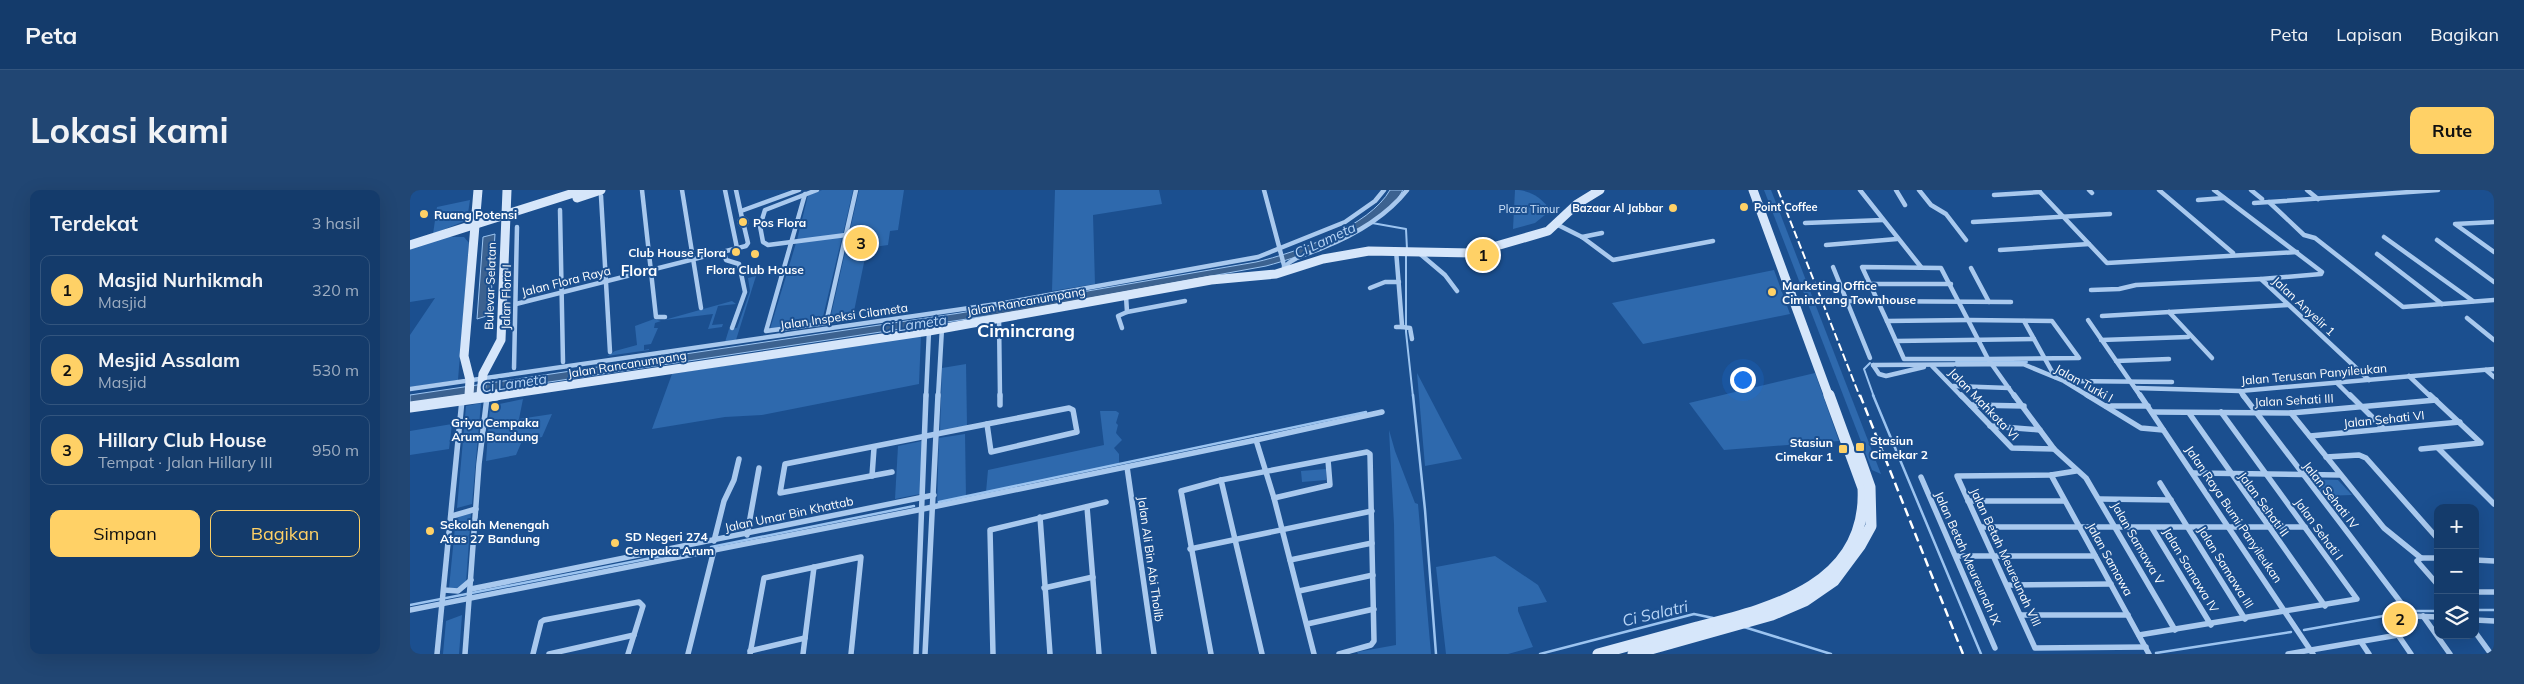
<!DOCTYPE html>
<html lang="id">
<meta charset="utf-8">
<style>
:root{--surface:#143b6b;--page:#214673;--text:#f1f3f6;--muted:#9dadc1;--line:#33557e;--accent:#ffd166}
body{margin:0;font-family:Mulish,sans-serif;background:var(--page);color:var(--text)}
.controls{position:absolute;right:15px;bottom:15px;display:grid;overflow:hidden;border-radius:10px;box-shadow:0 5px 20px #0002}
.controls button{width:45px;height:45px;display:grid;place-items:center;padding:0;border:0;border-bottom:1px solid var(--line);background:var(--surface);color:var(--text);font:25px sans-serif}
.you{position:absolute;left:1332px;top:189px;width:18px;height:18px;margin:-12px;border:4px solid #fff;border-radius:50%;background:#1a73e8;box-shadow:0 0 0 8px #1a73e833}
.badge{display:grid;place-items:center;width:32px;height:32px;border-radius:50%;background:var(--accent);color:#111;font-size:16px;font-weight:700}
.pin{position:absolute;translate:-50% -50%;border:2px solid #fff;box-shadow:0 1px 5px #0006}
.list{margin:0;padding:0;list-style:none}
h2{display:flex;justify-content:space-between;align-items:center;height:65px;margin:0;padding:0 20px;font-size:21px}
h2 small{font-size:16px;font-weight:400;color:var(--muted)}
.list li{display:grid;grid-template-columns:32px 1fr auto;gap:15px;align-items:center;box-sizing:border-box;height:70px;margin:0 10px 10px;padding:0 10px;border:1px solid var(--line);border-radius:10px}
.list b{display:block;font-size:19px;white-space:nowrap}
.list p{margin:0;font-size:16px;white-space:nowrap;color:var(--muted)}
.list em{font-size:16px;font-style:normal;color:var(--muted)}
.actions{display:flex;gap:10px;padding:15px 20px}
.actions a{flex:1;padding:11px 0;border:1px solid var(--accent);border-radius:10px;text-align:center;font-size:18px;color:var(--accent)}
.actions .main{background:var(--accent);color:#111}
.icon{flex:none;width:28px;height:28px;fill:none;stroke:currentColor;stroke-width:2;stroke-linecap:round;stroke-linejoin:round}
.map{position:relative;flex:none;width:2084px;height:464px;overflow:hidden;border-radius:10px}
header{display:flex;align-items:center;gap:30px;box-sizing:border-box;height:70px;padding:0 25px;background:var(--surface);border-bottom:1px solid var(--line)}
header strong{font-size:24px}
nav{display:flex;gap:28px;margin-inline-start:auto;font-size:18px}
.intro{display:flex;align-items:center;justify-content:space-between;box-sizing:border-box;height:120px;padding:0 30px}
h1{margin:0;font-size:35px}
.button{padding:12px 22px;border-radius:10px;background:var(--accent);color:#111;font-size:18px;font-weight:700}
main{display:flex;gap:30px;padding:0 30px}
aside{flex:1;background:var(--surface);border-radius:10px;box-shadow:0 5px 20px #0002}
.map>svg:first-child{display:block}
.green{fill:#2e69ad}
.water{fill:#3c6290;stroke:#9cc4f0}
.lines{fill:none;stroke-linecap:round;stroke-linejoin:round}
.stream-far1{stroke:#9cc4f0;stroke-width:2}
.stream{stroke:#9cc4f0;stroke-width:2.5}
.street-far1{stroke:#a9c9ee;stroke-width:4.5}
.street{stroke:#a9c9ee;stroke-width:5.5}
.secondary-far1{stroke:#d6e6fa;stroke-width:9}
.secondary{stroke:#d6e6fa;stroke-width:11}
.rail-far1{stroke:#fff;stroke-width:2;stroke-dasharray:8 3;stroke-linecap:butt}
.rail{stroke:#fff;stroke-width:2.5;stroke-dasharray:9 4.5;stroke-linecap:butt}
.poi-dot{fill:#ffd166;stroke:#1b4f8f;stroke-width:2}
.labels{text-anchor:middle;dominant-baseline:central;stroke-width:4;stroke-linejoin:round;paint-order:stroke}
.far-poi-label{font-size:11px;font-weight:bold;fill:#fff;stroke:#1b4f8f;text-anchor:start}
.far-park-label{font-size:11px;fill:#cfe3fa;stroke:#1b4f8f}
.poi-label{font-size:12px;font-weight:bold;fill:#fff;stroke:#1b4f8f;text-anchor:start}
.street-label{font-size:12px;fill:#fff;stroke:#1b4f8f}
.water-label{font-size:14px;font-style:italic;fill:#b5d3f5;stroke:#1b4f8f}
.quarter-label{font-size:15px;font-weight:bold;fill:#fff;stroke:#1b4f8f}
.near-water-label{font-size:16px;font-style:italic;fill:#b5d3f5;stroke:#1b4f8f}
.district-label{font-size:18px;font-weight:bold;fill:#fff;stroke:#1b4f8f}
</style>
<header>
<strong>Peta</strong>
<nav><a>Peta</a><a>Lapisan</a><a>Bagikan</a></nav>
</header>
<div class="intro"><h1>Lokasi kami</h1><a class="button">Rute</a></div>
<main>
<aside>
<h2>Terdekat<small>3 hasil</small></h2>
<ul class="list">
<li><span class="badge">1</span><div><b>Masjid Nurhikmah</b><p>Masjid</p></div><em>320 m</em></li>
<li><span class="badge">2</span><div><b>Mesjid Assalam</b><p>Masjid</p></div><em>530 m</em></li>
<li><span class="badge">3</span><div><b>Hillary Club House</b><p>Tempat · Jalan Hillary III</p></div><em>950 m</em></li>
</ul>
<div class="actions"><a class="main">Simpan</a><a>Bagikan</a></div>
</aside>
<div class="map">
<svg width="2084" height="464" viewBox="0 0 2084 464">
<rect width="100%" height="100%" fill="#1b4f8f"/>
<g class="green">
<path d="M412 0H443L433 44 387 50 398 5Z"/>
<path d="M449 0H494L488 40 480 41 478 55 457 58 442 131 419 134Z"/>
<path d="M645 0H749L752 14 683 25 685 94 642 101Z"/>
<path d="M1105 0C1121 0 1131 8 1141 20L1125 33 1103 39Z"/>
<path d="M1354 0H1361L1471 284 1462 280Z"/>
<path d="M60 10 57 30 23 44 27 17Z"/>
<path d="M37 47H54L59 53 48 190 0 197V145L25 108 0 112V57Z"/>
<path d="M432 47 412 131 360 139 386 53Z"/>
<path d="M1364 80 1380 124 1233 154 1202 113Z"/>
<path d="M346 86 326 150 315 152 319 139 327 138 340 101 338 88Z"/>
<path d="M322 111 326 114 308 116 302 135 313 134 312 137 298 139 303 124 254 130Z"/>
<path d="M244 129 251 131 245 133 244 138H248L241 154 234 155V160L239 159V160L197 166 205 161 227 155 225 136Z"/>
<path d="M511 145 509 194 352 225 315 227 242 239 262 184Z"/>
<path d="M556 174 557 236 530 241 532 178Z"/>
<path d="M1007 183 1052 269 1015 276Z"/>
<path d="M1405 183 1429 251 1314 260 1279 213Z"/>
<path d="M113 209 109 229 142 224 132 247 112 251 106 265 76 271 80 216Z"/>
<path d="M71 213 62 314 47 318 56 216Z"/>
<path d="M690 221H706L709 223 706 233 708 235 706 243 712 250 704 258 709 264V274L576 302 578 280 694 255Z"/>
<path d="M42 234 39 259 0 265V241Z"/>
<path d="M979 240 985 261 1005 313 1008 314 1021 464H948L947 462 986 455 984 334Z"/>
<path d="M555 244 556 307 527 314 529 248Z"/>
<path d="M512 251 510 304 485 309 488 256Z"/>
<path d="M916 279V290L892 292 891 281Z"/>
<path d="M1898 289 1928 290 1942 305 1911 306Z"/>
<path d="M61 323 56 393 46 399 39 398 46 327Z"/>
<path d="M1085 366 1128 395 1137 412 1108 417V421L1123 457 1098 464H1036L1026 377Z"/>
<path d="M52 425 49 464H33L36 431Z"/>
</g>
<g class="water">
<path d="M980 0H993C974 38 894 66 856 76L610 121 0 213V205L550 123 846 72C886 63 960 36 980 0Z"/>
<path d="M85 44 80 125 67 129 73 47Z"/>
</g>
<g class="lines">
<g class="stream-far1">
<path d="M962 33 996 39 997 59"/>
<path d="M996 64V142L1003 207"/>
<path d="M1546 172H1617"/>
<path d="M1460 173 1454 179 1464 207"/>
</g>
<g class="stream">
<path d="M1003 205 1015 320 1026 464"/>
<path d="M1463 205 1571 464"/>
<path d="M529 312 956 222"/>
<path d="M301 357 504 316"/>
<path d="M0 415 267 363"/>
<path d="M2065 420H2084"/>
<path d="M2004 421H2028"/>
<path d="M1334 437 1421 464"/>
<path d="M1894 440 1979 425"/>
<path d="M1746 463 1881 442"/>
<path d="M1130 464 1284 424 1303 428"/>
</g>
<g class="street-far1">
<path d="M232 0 246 127H255"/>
<path d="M272 0 291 118"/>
<path d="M315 0 327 58"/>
<path d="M326 0 332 28"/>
<path d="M407 0 355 20 350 36 353 52 358 55 436 45"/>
<path d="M854 0 875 79"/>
<path d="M1450 0 1511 77"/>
<path d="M1486 0 1495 15"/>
<path d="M1509 0 1521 15 1536 24 1556 50"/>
<path d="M1628 0 1697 73 1887 62"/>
<path d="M1679 0 1682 3"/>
<path d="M1749 0 1823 63"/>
<path d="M1804 0 1912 82 1911 84 1851 89 1959 190"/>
<path d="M1841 0 1852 9"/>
<path d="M1897 0 1908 9"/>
<path d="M2028 0 1859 12 1894 45 1905 48 1993 117 2084 110"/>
<path d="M395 4 356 141 416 133 446 0"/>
<path d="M1584 5 1630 2"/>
<path d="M191 6 200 162"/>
<path d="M1788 10 1814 8"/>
<path d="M1844 13 1859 12"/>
<path d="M150 20 153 172"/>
<path d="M331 21 389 0"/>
<circle cx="333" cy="32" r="3.5"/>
<path d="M1563 32 1700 24"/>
<path d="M2084 32 2045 34 2084 62"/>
<path d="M1395 33 1473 30"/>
<path d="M1146 34 1172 47 1203 70 1303 51"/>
<path d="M1172 47 1192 43"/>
<path d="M1974 47 2063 111"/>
<path d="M2027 50 2084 92"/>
<path d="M1416 55 1487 49"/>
<path d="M986 60 992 135V137H986"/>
<path d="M1590 60 1679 54"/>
<path d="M314 62 316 70 329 74 335 102 322 138"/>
<path d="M1009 63 1035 85 1047 101"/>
<path d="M1967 64 2032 114"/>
<path d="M874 77C885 66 898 64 912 58 944 45 975 28 997 0"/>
<path d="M1423 77 1460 168"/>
<path d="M1561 78 1579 112"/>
<path d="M1459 94H1541"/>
<path d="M960 98 975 92H989"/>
<path d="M1681 100 1709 99 1726 95 1851 89"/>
<path d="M1437 111 1601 112"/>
<path d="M106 114 336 56 338 53 334 36"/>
<path d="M717 122 775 111"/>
<path d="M1759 122 1802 168"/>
<path d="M1692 126 1878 115"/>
<path d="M589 128 590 207"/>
<path d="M2057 128 2084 150"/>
<path d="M1558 130 1642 131 1669 168 1578 169"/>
<path d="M1558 130 1578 169"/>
<path d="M1678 130 1731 207"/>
<path d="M1477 131 1494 169H1578"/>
<path d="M1477 131 1452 77 1531 78 1558 130"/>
<path d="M1477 131 1558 130"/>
<path d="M1614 131 1645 187"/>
<path d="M992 137 1000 138 1002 149"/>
<path d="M712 138 708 126 717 122 716 106"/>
<path d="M1691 150 1778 147"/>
<path d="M1486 151 1624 149"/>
<path d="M1578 169 1605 207"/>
<path d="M1706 171 1759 169"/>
<path d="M1463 175 1613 174 1654 191 1680 207"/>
<path d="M1463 175 1469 184 1476 186 1514 177"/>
<path d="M1522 176 1552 207"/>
<path d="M104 178 107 37"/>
<path d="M2076 180 2084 187"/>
<path d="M1999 186 2021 207"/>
<path d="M1655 191 1762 192"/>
<path d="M1927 193 1941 207"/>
<path d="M1543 196 1599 198"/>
<path d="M1725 198 1830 201 2084 179"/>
<path d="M0 199 594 113 848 67 935 32 965 11 974 0"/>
<path d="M1830 201 1834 207"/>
<path d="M516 207 519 141"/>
<path d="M528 207 532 138"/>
</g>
<g class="street">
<path d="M590 205V215"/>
<path d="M1551 205 1602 258 1644 259"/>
<path d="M1604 205 1644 259 1676 288 1765 440"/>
<path d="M1677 205 1731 238 1753 240"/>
<path d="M1730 205 1903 464"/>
<path d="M1833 205 2001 426"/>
<path d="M1940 205 1973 238"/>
<path d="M1561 215 1614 216"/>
<path d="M1696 216H1738"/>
<path d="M659 218 663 220 667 242 581 262 577 234Z"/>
<path d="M1742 222 1881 223 2026 210"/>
<path d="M1779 223 1915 416"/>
<path d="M1881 223 1974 338 2011 368H2028"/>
<path d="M1580 236 1630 240"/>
<path d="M1900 246 2050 232"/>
<path d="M2028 258 2084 314"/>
<path d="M2011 259 2071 253 2020 205"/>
<path d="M1916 267 1949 265 1956 268 2028 349"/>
<path d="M717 277 744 464"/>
<path d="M1666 281 1641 285 1547 286 1625 458 1736 457"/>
<path d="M482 282 370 303 375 274 577 234"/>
<path d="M1784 283 1930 285"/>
<path d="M1641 285 1739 464"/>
<path d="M462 286 464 258"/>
<path d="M1511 287 1585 458"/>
<path d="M811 290 852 464"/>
<path d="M1750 293 1835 429"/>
<path d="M864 308 920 295 918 270"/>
<path d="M1690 309 1761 310"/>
<path d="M1558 311H1654"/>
<path d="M677 317 689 464"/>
<path d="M42 326 66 319"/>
<path d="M630 327 640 464"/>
<path d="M1571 337H1895"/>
<path d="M1742 338 1801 435"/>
<path d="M337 345 349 278"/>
<path d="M304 351 314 311 324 290 329 269"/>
<path d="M780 359 962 321"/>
<path d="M1546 366H1685"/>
<path d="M2011 368 2007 371 2028 395"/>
<path d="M880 370 962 353"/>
<path d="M2065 370 2084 371"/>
<path d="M1598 395 1701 394"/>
<path d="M634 398 683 387"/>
<path d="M61 399 524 305"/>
<path d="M34 400 48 401 61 390"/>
<path d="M889 401 963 385"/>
<path d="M2065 402H2084"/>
<path d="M0 420 513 319 846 250"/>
<path d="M1611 425H1718"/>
<path d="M2001 426 2028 427"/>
<path d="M2013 426 2040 464"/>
<path d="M2065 430 2084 431"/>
<path d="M897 434 964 419"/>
<path d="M2065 442 2081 464"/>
<path d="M1729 445 1947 409 1811 222"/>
<path d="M1988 445 2001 464"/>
<path d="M1951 452 1959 464"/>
<path d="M340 461 395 448"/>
<path d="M27 464 52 210"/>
<path d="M55 464 69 274 77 207"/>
<path d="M123 464 131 432 134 430 229 412 233 416 218 464"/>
<path d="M139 464 224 445"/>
<path d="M278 464 304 360"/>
<path d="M340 464 354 388 451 367 441 464"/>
<path d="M393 464 404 377"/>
<path d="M506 464 516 205"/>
<path d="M515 464 528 205"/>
<path d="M583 464 580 340 696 312"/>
<path d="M801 464 771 301 811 290 957 262 960 264 964 451 961 455 929 464"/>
<path d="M904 464 864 308 846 250 972 222"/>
<path d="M1878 464 1988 445 2000 437 2001 426"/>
</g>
<g class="secondary-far1">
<path d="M1343 0 1419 207"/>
<path d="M167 8 191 0"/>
<path d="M0 55 173 0"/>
<path d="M71 204 73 184 91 150 97 0"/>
<path d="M59 205 60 190 54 166 68 0"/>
<path d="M78 207 519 141 801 90 866 84 913 69 959 61 1062 63 1138 41 1167 14 1190 0"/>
</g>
<g class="secondary">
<path d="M0 217 87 205"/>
<path d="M1188 464C1221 455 1254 446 1287 437 1362 418 1458 395 1453 298L1419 205"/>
<path d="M1223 464 1362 425 1395 411 1424 391 1450 356 1461 336 1460 297 1449 266"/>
</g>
<path class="rail-far1" d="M1368 0 1450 207"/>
<path class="rail" d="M1450 205 1553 464"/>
</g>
<g class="poi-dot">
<circle cx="1334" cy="17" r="5"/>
<circle cx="1263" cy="18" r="5"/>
<circle cx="14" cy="24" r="5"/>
<circle cx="333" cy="32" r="5"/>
<circle cx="326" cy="62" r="5"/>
<circle cx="345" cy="64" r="5"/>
<circle cx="1362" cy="102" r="5"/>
<circle cx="85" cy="217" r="5"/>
<rect x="1445" y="252" width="10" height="10" rx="2.5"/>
<rect x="1428" y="254" width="10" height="10" rx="2.5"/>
<circle cx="20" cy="341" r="5"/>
<circle cx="205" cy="353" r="5"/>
</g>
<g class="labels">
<g class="far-poi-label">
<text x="1344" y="17">Point Coffee</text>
<text x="1253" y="18" text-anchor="end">Bazaar Al Jabbar</text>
</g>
<g class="far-park-label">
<text x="1119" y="19">Plaza Timur</text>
</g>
<g class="poi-label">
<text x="24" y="24">Ruang Potensi</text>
<text x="343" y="32">Pos Flora</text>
<text x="316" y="62" text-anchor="end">Club House Flora</text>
<text x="345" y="79" text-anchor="middle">Flora Club House</text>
<text x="1372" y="95">Marketing Office<tspan x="1372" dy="14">Cimincrang Townhouse</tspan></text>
<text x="85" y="232" text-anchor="middle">Griya Cempaka<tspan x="85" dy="14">Arum Bandung</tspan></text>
<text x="1460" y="250">Stasiun<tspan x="1460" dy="14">Cimekar 2</tspan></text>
<text x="1423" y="252" text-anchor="end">Stasiun<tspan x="1423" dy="14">Cimekar 1</tspan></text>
<text x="30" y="334">Sekolah Menengah<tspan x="30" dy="14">Atas 27 Bandung</tspan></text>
<text x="215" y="346">SD Negeri 274<tspan x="215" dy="14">Cempaka Arum</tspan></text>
</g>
<g class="street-label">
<text transform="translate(156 91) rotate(-14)">Jalan Flora Raya</text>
<text transform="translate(80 96) rotate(-88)">Bulevar Selatan</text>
<text transform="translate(96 107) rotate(-89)">Jalan Flora I</text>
<text transform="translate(616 111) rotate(-10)">Jalan Rancanumpang</text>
<text transform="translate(1894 116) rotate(43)">Jalan Anyelir 1</text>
<text transform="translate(434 126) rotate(-8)">Jalan Inspeksi Cilameta</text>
<text transform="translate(217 174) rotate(-9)">Jalan Rancanumpang</text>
<text transform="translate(1904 184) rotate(-5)">Jalan Terusan Panyileukan</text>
<text transform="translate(1674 193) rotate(29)">Jalan Turki I</text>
<text transform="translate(1884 210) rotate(-3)">Jalan Sehati III</text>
<text transform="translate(1574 214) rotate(46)">Jalan Mahkota VI</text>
<text transform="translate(1974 229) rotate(-6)">Jalan Sehati VI</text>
<text transform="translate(1921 305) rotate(52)">Jalan Sehati IV</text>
<text transform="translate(1854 314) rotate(54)">Jalan Sehati II</text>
<text transform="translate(379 324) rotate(-12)">Jalan Umar Bin Khattab</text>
<text transform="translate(1824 324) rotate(56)">Jalan Raya Bumi Panyileukan</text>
<text transform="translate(1909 339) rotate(54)">Jalan Sehati I</text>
<text transform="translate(1728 353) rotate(60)">Jalan Samawa V</text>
<text transform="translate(1596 367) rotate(65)">Jalan Betah Meureunah VIII</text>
<text transform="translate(1558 368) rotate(66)">Jalan Betah Meureunah IX</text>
<text transform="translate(741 369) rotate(82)">Jalan Ali Bin Abi Tholib</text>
<text transform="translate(1700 369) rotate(61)">Jalan Samawa</text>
<text transform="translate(1816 377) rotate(58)">Jalan Samawa III</text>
<text transform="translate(1781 380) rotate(59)">Jalan Samawa IV</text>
</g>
<g class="water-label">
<text transform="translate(915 50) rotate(-25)">Ci Lameta</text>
<text transform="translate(504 134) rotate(-8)">Ci Lameta</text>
<text transform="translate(104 193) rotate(-8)">Ci Lameta</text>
</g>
<g class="quarter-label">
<text x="229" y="80">Flora</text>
</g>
<g class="near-water-label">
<text transform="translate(1245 423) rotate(-13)">Ci Salatri</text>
</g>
<g class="district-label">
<text x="616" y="140">Cimincrang</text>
</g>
</g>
</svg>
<div class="controls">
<button>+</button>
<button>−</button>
<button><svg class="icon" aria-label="layers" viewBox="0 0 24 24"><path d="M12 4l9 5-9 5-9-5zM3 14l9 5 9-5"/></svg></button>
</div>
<div class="you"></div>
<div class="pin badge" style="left:1073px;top:65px">1</div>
<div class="pin badge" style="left:1990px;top:429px">2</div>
<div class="pin badge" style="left:451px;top:53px">3</div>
</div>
</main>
